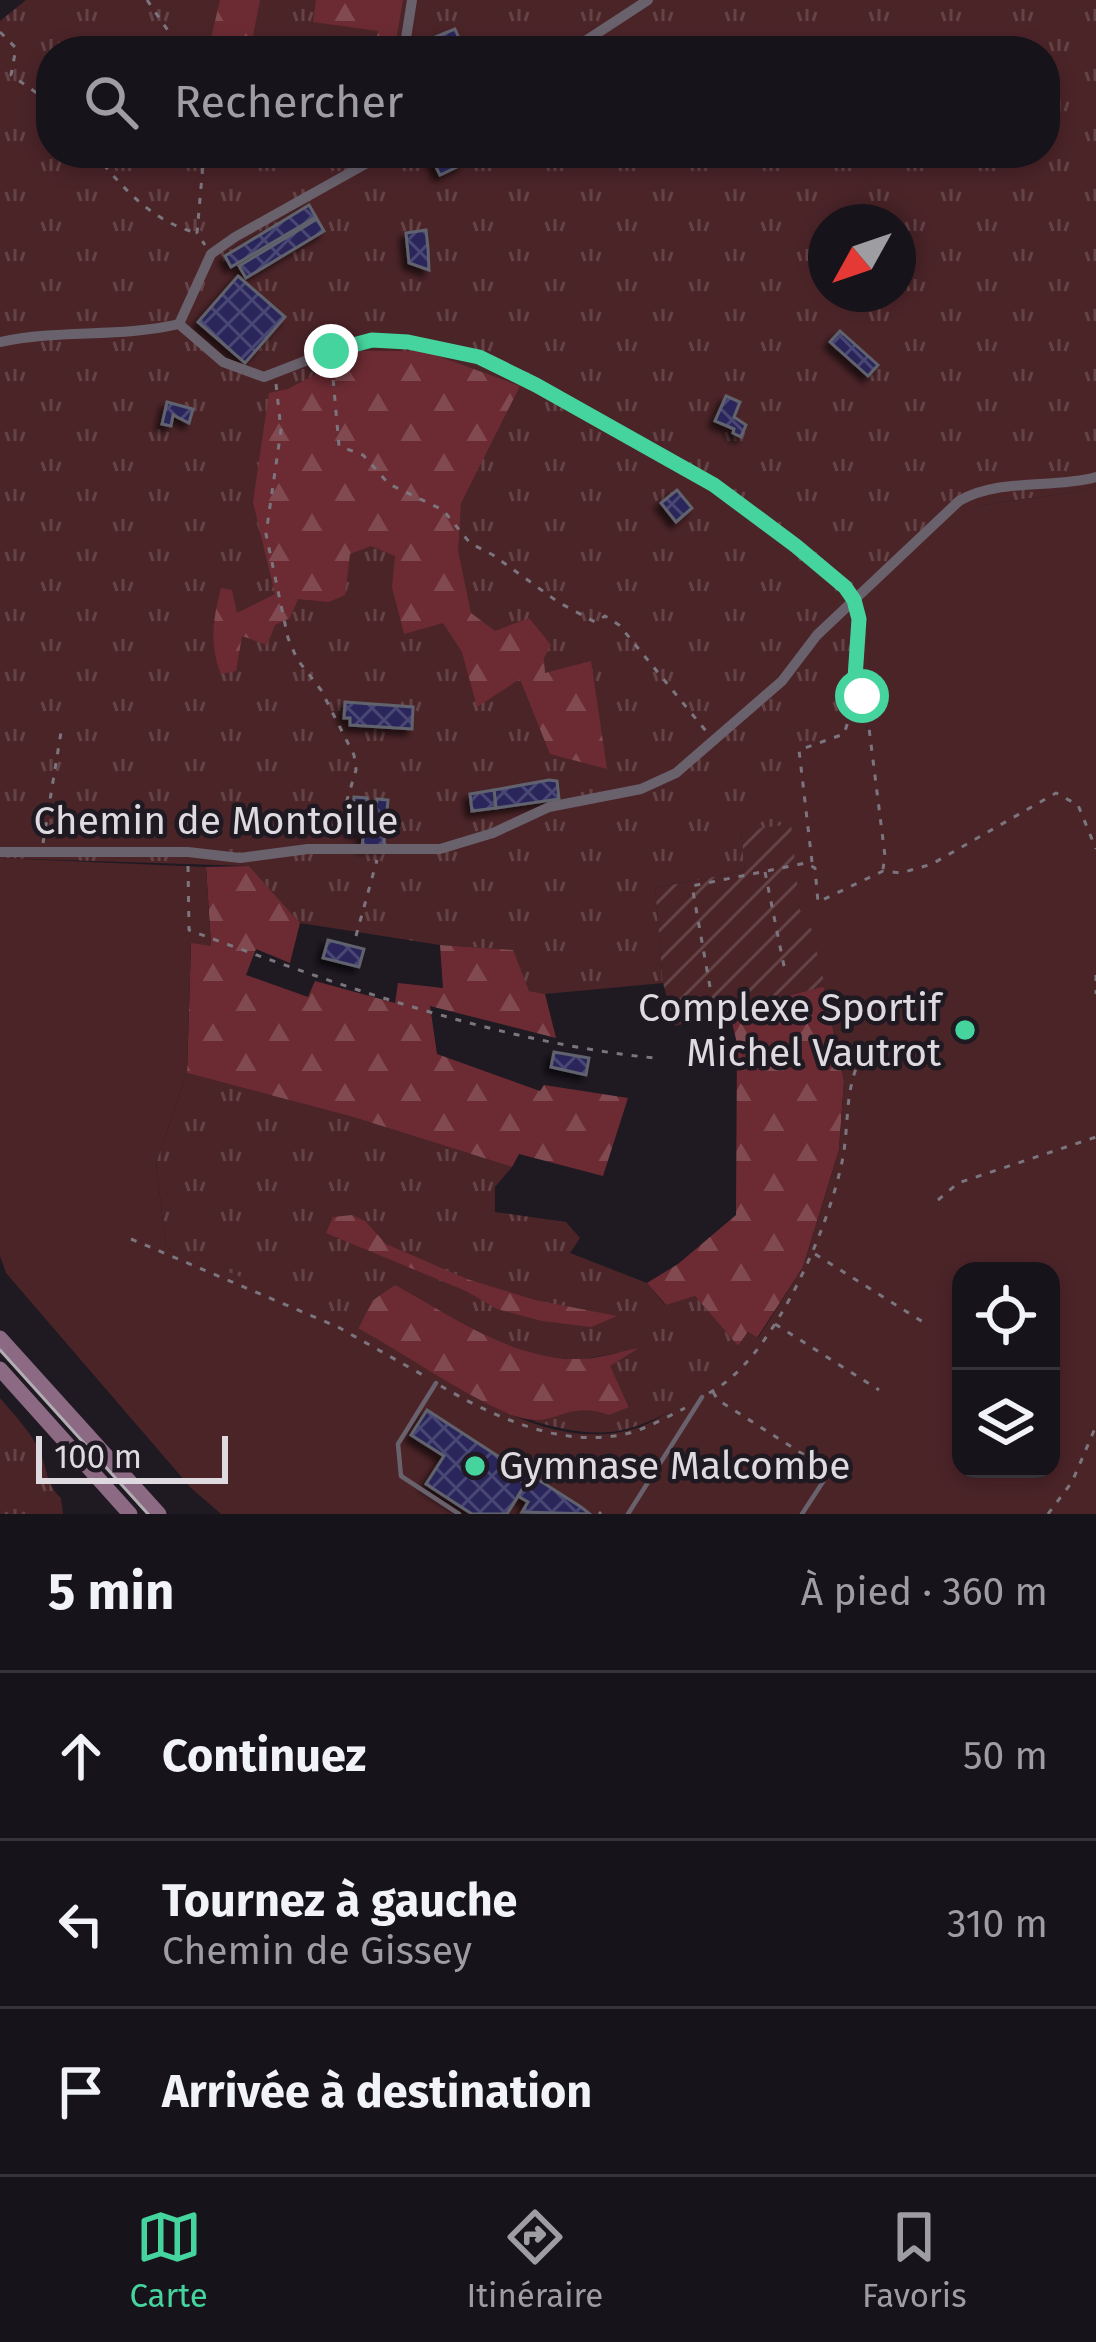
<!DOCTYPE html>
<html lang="fr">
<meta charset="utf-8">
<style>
:root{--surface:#17131a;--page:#201c23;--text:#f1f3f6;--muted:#9e9ea2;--line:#363239;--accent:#46d49e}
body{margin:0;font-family:"Fira Sans",sans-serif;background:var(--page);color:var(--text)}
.controls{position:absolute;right:36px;bottom:36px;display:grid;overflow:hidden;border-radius:24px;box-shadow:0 6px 18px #0003}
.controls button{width:108px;height:108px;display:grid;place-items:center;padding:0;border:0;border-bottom:3px solid var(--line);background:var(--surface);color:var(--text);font:60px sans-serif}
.compass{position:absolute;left:808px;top:204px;width:108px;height:108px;border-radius:50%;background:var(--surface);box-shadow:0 6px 18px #0003;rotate:230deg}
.scale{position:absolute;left:36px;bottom:30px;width:192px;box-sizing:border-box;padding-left:12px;border:6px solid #dedae0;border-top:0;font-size:33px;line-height:42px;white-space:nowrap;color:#dedae0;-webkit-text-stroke:9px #1f1922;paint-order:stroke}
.stop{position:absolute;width:36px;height:36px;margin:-27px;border:9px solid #46d49e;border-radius:50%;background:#fff}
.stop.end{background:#46d49e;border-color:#fff;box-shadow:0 3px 12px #0008}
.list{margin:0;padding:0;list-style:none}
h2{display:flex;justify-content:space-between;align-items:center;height:156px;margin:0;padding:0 48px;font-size:51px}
h2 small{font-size:39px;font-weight:400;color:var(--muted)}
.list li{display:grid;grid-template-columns:78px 1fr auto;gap:36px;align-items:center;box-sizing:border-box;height:168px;padding:0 48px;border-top:3px solid var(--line)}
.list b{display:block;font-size:45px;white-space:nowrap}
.list p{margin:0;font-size:39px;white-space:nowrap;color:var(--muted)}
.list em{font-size:39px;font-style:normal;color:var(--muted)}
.icon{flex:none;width:66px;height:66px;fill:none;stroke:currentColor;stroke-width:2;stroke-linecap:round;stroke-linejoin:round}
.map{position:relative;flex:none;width:1096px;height:1514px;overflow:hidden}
.search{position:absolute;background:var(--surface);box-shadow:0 6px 18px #0003;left:36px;right:36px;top:36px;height:132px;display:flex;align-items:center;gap:30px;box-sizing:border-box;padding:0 42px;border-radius:48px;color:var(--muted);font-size:45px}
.sheet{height:660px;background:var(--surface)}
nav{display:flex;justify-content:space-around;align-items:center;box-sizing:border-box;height:168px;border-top:3px solid var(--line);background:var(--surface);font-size:33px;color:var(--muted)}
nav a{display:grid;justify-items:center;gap:6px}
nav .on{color:var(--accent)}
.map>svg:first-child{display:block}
.grass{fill:url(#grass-tufts);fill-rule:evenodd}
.forest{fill:url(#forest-firs)}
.park{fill:#4b2428;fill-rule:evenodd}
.garden{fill:url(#garden-furrows)}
.building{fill:url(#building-cross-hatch);stroke:#61626e;stroke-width:3;filter:url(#shadow)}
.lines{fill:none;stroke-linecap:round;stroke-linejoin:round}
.path{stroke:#7b767e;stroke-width:3;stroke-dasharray:6 9;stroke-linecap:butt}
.service{stroke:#69616c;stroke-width:4.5}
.minor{stroke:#69616c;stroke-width:10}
.secondary{stroke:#8c6a83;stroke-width:15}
.tram{stroke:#b2aeb4;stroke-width:3}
.route{stroke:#46d49e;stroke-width:15}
.poi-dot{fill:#46d49e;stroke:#1f1922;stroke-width:4.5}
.labels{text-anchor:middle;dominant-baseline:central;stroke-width:9;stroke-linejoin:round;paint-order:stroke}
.street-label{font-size:39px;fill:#dedae0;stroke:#1f1922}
.poi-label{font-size:39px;fill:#dedae0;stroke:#1f1922;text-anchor:end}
</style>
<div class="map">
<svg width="1096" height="1514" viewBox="0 0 1096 1514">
<defs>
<pattern id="grass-tufts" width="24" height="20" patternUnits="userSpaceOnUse" patternTransform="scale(3)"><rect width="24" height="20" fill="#4b2428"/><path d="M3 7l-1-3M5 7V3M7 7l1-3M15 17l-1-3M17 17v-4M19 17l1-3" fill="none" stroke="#644347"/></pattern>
<pattern id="forest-firs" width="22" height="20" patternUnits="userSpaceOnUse" patternTransform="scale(3)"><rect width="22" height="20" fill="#6c2b33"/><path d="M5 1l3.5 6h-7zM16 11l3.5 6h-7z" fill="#814950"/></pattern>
<pattern id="garden-furrows" width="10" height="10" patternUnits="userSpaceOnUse" patternTransform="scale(3)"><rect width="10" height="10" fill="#4b2428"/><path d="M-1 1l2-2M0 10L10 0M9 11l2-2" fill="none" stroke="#644347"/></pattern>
<pattern id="building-cross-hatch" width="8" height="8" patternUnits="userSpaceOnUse" patternTransform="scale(3)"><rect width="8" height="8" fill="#2c275c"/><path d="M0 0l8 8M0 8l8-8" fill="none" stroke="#4a4673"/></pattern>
<filter id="shadow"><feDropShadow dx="-5.5" dy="5.5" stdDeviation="3" flood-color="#0009"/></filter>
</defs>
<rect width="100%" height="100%" fill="#1f1922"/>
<g class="grass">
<path d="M26 0H1096V485L1075 492 976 506 867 605 871 693 867 732 810 897 741 832 745 871 655 888 663 983 545 994 529 991 512 950 440 945 300 923 249 866 0 858V21ZM51 51H1045V153H51ZM826 222H898V294H826Z"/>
<path d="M187 1073 353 1117 512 1167 495 1187V1212L566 1222 580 1238 570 1253 647 1283 665 1305 695 1296 738 1346 732 1356 740 1365C728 1380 718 1382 701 1389 690 1394 681 1406 670 1411 617 1440 588 1436 532 1421L586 1407 609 1415 629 1406 609 1366 634 1350 579 1360 532 1355 372 1301 358 1329 166 1247 156 1163Z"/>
<path d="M0 1398C15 1416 32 1433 41 1454 48 1473 46 1484 61 1498L63 1514H0Z"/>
</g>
<g class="forest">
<path d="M220 0H260L250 51H208Z"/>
<path d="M316 0H403L394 51H374L378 31 313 22Z"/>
<path d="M360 351H424L520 386 461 503 458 551 471 613 495 631 529 618 551 645 544 658 545 673 591 661 607 769 550 754 520 679 477 707 462 652 443 623 404 634 392 587 395 556 371 546 350 554 345 595 329 602 298 599 290 618 275 625 267 645 242 636 236 671 221 674C209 644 213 619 221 588L232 590 237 613 275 594 253 502 269 393 288 389Z"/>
<path d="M249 866 300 923 290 963 256 949 246 975 308 997 315 981 395 1003 398 983 443 988 440 945 513 950 529 991 545 994 556 1038 430 1006 437 1054 540 1091 544 1085 628 1098 603 1176 519 1154 512 1167 353 1117 187 1073 191 942 211 945 206 867Z"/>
<path d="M825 986 844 1081 839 1150 803 1267 757 1338 748 1332 738 1346 695 1296 666 1305 647 1283 678 1264 736 1215 737 1043 729 1011Z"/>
<path d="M352 1215 365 1221 386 1244 467 1279 535 1300 617 1316 591 1327 542 1321 497 1309 466 1291 326 1233 333 1217Z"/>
<path d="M395 1285C452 1316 507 1357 574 1359 595 1360 618 1352 639 1348L610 1366 629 1407 609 1415C567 1400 558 1425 526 1419 477 1410 404 1355 358 1329L372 1301Z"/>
</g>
<path class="park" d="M1096 485V1514H221L191 1488 6 1273 0 1256V858L206 867 211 946 191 943 187 1073 156 1163 166 1247C230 1274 300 1297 361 1330 441 1373 543 1460 640 1427 660 1419 677 1406 694 1393 710 1382 726 1382 740 1365L731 1356 748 1332 758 1338 803 1267 839 1150 844 1081 807 912H800L783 759 867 732 871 693 867 605 926 546 976 506 1075 492ZM961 1271H1051V1469H961Z"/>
<path class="garden" d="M791 824 800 911H807L825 986 675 1026 663 983 655 888 745 871 741 831Z"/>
<g class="building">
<path d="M455 29 461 43 451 47 452 51H435L430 39Z"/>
<path d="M429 153H457L463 164 440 175Z"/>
<path d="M309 205 316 217 231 267 225 256Z"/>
<path d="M317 219 324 231 246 278 239 266Z"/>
<path d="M426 230 428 248 429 270 409 263 406 233Z"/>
<path d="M238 276 285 317 245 363 198 322Z"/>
<path d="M840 331 878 365 868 376 830 342Z"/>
<path d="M726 396 740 402 734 417 746 425 741 437 733 433 734 429 715 421Z"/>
<path d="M167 402 193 409 189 423 173 415 171 426 162 424Z"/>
<path d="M677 490 692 508 676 522 661 503Z"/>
<path d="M345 702 413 707 412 729 350 725V718H344Z"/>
<path d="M549 780 557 781 559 799 496 808 494 790Z"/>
<path d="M494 790 496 808 472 811 470 794Z"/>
<path d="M354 797 367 798V807L376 808 377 799 388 800 384 843 387 847 362 846 364 832 352 831Z"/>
<path d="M328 940 364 949 359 967 323 958Z"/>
<path d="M554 1052 589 1058 586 1075 551 1067Z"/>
<path d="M427 1410 530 1477 507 1514H472L426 1484 444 1456 411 1435Z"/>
<path d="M531 1475 581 1507 590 1514 522 1512 528 1502 518 1496Z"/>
</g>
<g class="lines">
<g class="path">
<path d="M147 0 182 51"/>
<path d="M0 32 16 48 11 75 51 103"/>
<path d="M94 153C124 189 151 221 197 233"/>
<path d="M204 153 197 233 205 245"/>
<path d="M328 366 333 378 339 446 363 455 389 484 443 510 470 543 493 555 558 602 595 622 605 616 619 625 706 731"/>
<path d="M276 384 281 430 266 534 288 638 297 659 321 690 354 755 356 770 347 800 345 837"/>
<path d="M858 612 855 678 868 720 885 856 883 869"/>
<path d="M43 843 62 726"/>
<path d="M812 862 799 750 844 734 854 703 855 683"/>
<path d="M188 866 189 930C333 984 501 1043 655 1058"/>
<path d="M765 872 785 971"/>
<path d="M356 936 377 860"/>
<path d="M1096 975V994"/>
<path d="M710 987 692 886 806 863 815 868 818 902 883 871 901 873 932 864 1056 793 1078 805 1096 849"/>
<path d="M938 1200 958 1183 1096 1137"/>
<path d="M131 1239 338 1327 428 1378"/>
<path d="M815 1254 923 1322"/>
<path d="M775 1324 879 1390"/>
<path d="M441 1386C490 1415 555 1445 614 1436 640 1433 663 1419 685 1408"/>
<path d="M713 1392 718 1400 823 1467"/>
<path d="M709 1393C772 1361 828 1230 842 1162 850 1124 843 1087 864 1052"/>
<path d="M599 1514 601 1512"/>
<path d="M1048 1514 1072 1482 1096 1426"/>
</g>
<g class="service">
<path d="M436 1383 398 1444 401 1476 459 1514"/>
<path d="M628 1514 702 1397"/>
<path d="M802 1514 830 1471"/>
</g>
<g class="minor">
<path d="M404 51 412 0"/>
<path d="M570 51 648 0"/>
<path d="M179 324 223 362 264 377 331 351 372 341 408 342 479 357 536 385 714 485 796 546 845 587 854 600"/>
<path d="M179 324 211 254 235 237 385 153"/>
<path d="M0 342C59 329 120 338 179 324"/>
<path d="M0 852H188L240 858 308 849H440L493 833 549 807 641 789 676 773 782 681 817 635 959 501C997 478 1053 489 1096 477"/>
</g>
<g class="secondary">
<path d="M0 1338 159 1514"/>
<path d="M0 1369 130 1514"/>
</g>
<path class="tram" d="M0 1350 148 1514"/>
</g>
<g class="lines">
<path class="route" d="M331 351 372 340 408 342 479 357 536 385 714 485 796 546 845 587 854 600 859 619 855 678 862 696"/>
</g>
<g class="poi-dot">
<circle cx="965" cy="1030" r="12"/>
<circle cx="475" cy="1466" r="12"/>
</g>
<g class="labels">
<g class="street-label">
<text x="216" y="821">Chemin de Montoille</text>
</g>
<g class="poi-label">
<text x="941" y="1008">Complexe Sportif<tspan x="941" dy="45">Michel Vautrot</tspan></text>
<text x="499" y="1466" text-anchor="start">Gymnase Malcombe</text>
</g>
</g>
</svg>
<div class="controls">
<button><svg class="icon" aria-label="locate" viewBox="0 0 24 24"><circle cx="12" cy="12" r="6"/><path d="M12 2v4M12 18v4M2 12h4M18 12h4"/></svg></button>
<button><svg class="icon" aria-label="layers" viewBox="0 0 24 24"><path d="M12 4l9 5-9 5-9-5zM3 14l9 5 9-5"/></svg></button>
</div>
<svg class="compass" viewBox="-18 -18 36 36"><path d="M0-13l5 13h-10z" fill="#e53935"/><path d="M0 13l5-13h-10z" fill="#9e9ea2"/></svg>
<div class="scale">100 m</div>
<div class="stop" style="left:862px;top:696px"></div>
<div class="stop end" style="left:331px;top:351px"></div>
<div class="search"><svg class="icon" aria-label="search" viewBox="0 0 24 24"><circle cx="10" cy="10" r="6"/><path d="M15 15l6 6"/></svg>Rechercher</div>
</div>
<section class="sheet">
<h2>5 min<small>À pied · 360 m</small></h2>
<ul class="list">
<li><svg class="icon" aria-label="ahead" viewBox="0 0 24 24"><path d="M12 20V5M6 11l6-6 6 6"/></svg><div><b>Continuez</b></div><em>50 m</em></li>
<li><svg class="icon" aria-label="left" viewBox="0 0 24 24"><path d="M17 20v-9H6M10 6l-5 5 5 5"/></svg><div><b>Tournez à gauche</b><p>Chemin de Gissey</p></div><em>310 m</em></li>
<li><svg class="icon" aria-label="arrive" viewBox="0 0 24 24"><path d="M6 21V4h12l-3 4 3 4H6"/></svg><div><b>Arrivée à destination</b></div></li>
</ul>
</section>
<nav>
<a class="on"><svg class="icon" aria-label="map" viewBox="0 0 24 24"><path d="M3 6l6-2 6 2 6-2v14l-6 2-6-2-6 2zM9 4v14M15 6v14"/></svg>Carte</a>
<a><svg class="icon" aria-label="directions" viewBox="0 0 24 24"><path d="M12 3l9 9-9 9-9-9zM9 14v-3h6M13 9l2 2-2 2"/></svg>Itinéraire</a>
<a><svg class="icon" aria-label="saved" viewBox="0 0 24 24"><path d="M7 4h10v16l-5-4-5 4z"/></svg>Favoris</a>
</nav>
